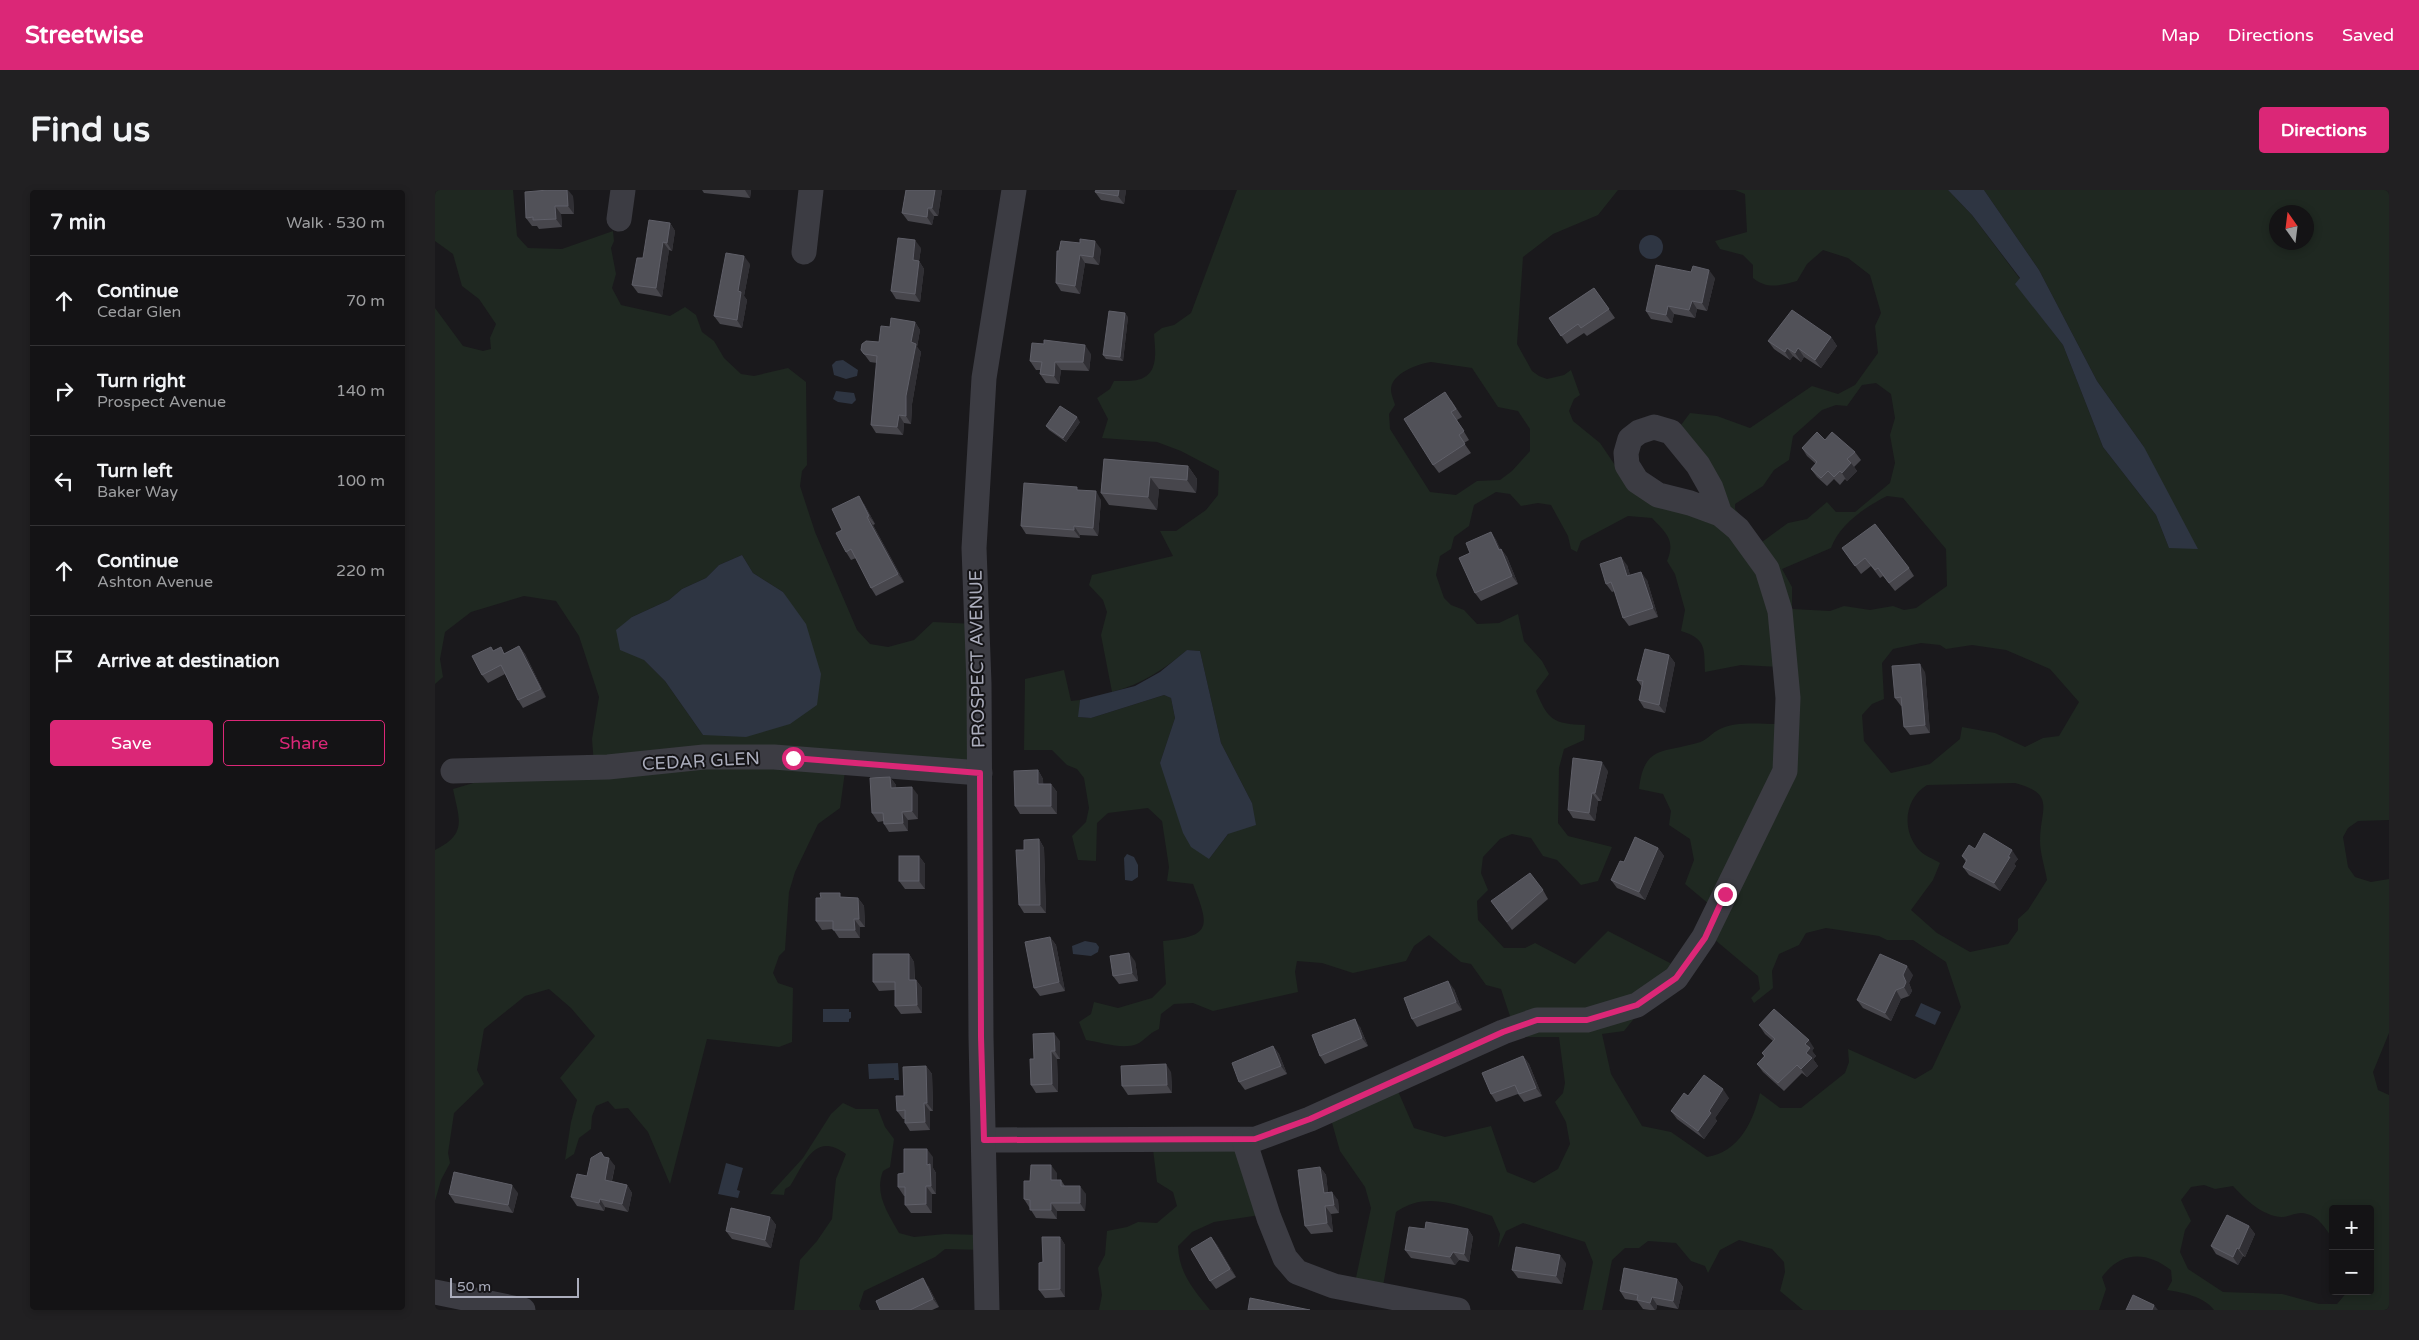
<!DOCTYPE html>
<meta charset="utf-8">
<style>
:root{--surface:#141315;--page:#212022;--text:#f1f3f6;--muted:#9d9ea0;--line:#333234;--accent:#db2777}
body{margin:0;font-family:"Varela Round",sans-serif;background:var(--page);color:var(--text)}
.controls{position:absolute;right:15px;bottom:15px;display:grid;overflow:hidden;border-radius:5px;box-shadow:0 2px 8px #0003}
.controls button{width:45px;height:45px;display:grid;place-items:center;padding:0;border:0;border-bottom:1px solid var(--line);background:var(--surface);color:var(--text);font:25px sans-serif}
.compass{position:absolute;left:1834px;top:15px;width:45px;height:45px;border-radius:50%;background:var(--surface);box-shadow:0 2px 8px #0003;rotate:346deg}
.scale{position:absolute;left:15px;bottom:12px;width:129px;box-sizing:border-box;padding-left:5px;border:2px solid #abadbc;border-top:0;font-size:14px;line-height:18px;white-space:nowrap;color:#abadbc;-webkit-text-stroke:4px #151417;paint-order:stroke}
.stop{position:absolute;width:15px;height:15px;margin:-11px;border:4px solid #db2777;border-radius:50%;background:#fff}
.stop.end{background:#db2777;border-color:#fff;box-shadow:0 1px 5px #0008}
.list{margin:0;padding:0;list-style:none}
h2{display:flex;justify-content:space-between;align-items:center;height:65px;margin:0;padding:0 20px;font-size:21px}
h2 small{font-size:16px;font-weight:400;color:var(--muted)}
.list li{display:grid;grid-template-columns:32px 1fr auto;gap:15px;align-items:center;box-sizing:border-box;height:90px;padding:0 20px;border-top:1px solid var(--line)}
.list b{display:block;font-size:19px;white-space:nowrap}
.list p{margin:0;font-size:16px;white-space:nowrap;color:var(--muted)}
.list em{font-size:16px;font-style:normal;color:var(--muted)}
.actions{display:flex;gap:10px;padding:15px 20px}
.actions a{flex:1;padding:11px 0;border:1px solid var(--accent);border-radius:5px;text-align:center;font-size:18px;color:var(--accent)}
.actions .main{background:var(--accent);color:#fff}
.icon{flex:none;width:28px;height:28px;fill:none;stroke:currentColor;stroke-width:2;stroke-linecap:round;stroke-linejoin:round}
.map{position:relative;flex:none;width:1954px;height:1120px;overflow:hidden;border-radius:5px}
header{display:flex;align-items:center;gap:30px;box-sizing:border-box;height:70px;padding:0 25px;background:var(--accent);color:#fff}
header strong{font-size:24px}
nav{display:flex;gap:28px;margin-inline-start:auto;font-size:18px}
.intro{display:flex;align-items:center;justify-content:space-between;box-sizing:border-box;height:120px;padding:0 30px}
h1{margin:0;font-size:35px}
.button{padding:12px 22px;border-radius:5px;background:var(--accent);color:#fff;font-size:18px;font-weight:700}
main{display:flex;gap:30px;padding:0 30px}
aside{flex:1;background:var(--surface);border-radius:5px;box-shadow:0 2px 8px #0003}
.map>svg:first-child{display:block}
.green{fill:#1f2821;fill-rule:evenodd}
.water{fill:#2e3542}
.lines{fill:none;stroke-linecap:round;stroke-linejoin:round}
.minor{stroke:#3c3c43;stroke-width:25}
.wall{fill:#47464c}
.shaded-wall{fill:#302f34}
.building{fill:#515158;stroke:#5f5f68}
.route{stroke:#db2777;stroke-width:6}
.labels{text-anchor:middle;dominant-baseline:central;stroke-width:4;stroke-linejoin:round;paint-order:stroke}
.street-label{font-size:18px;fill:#abadbc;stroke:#151417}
</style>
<header>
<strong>Streetwise</strong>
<nav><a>Map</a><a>Directions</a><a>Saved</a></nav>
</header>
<div class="intro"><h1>Find us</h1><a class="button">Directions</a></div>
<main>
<aside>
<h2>7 min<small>Walk · 530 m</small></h2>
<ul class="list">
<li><svg class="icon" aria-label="ahead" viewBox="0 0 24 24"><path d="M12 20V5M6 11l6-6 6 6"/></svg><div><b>Continue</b><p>Cedar Glen</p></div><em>70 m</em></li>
<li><svg class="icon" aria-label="right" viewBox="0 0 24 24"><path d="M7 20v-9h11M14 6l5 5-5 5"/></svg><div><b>Turn right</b><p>Prospect Avenue</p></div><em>140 m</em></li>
<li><svg class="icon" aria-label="left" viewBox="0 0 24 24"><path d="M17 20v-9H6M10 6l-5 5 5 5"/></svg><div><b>Turn left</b><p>Baker Way</p></div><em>100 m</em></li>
<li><svg class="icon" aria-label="ahead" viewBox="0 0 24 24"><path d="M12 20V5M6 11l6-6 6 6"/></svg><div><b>Continue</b><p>Ashton Avenue</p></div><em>220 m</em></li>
<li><svg class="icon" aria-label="arrive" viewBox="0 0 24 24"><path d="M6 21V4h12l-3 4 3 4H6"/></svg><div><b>Arrive at destination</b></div></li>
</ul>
<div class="actions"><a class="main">Save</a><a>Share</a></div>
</aside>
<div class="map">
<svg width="1954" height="1120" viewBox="0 0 1954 1120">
<rect width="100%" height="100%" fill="#1a191c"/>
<g class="green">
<path d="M0 0H78L82 46 93 58 127 59 178 41 179 51 176 58 181 84 177 98 186 115 235 126 250 117 261 125 267 142 279 151 289 168 306 184 319 186 353 178 371 192 372 275 367 281 365 296 380 342 422 440 435 454 453 457 479 450 498 432 539 434 543 575 411 574 405 618 383 634 360 682 354 702 350 760 344 766 338 783 343 793 358 798 357 852 344 857 272 849 235 994 213 942 193 918 180 919 173 911 161 916 157 926 156 939 144 948 139 964 130 970 136 932 142 910 125 888 160 846 136 818 114 799 90 806 49 839 42 880 49 894 19 923 13 963 15 973 6 990 0 1011V660C33 644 24 629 18 599L52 589 159 575 157 549 164 507 144 446 121 411 89 406 36 422 10 442 5 469 8 487 0 494V118L28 156 48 161 56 159 55 148 61 134 44 109 27 96 18 64 0 51ZM307 365 318 383 348 402 385 483 268 545 230 491 209 470 197 427 234 410 247 399 271 388 284 375Z"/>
<path d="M802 0H1183L1163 25 1118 44 1088 67 1082 154 1097 181 1104 186 1112 189 1129 185 1136 180 1145 205 1139 209 1134 221 1138 231 1165 253 1188 287 1252 319 1280 292 1246 235 1255 223 1282 226 1315 238 1377 196 1403 204 1420 195 1443 163 1440 136 1446 123 1435 85 1413 68 1388 60 1372 74 1362 91C1347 95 1332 100 1318 88V75L1308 65 1285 59 1280 51 1312 42 1310 4 1300 0H1513L1537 25 1585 89 1581 94 1628 155 1668 257 1721 325 1734 358 1709 257 1662 191 1604 80 1549 0H1954V630L1923 631 1913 638 1908 647 1913 677 1920 687 1936 692 1954 689V843L1938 882 1943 900 1954 905V1120H1779C1770 1107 1747 1102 1732 1100L1737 1091 1736 1080C1711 1061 1686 1061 1667 1087L1671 1099 1664 1120H1368L1345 1101 1350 1082 1349 1072 1337 1059 1304 1050 1285 1060 1273 1083 1270 1076 1256 1071 1241 1053 1213 1051 1204 1058H1190L1177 1070 1167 1120H1148L1158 1072 1150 1052 1088 1033 1071 1041 1063 1058 1065 1044 1057 1026C1024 1016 992 1000 961 1022L947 1102 919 1097 936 1018 930 997 905 961 894 922 959 892 979 938 1010 947 1056 936 1072 982 1099 993 1123 979 1135 954 1131 932 1120 912 1128 903 1130 893 1124 847H1082L1066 799 1051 795 1036 774 1026 772 994 745 979 756 971 771 918 783 887 773 862 771 860 782 863 802 778 821 758 813 739 814 726 824 724 839C714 843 709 851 702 854 688 860 665 852 651 850L644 832 656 824 659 812 683 818 717 808 731 794 728 751C778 746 774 736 758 694L732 691 734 677 727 631 713 618 673 623 662 633 661 671 643 670 637 646 651 632 654 618 649 588 642 579 632 575 617 560H589L590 489 629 480 636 511 645 510 644 527 656 528 729 505 736 508 740 528 725 573 774 669 817 613 786 553 765 461 752 460C728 480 707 494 677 502L666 445 672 422 668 410 654 395 657 385 738 366 725 341H741L771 320 783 305 784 281 746 261 722 252 667 248 673 229 662 208 675 199 679 191C687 191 700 192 708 188 724 181 720 158 719 144L727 138 739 135 756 123ZM1842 22H1872V52H1842ZM996 172 1037 178 1063 217 1083 221 1095 239V261L1077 281 1065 290 1042 291 1021 305 995 302 955 239 954 224 960 215C959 211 956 204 956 200 956 183 983 174 996 172ZM1441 193 1456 204 1460 228 1455 245 1460 273 1455 293 1420 322H1401L1392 312 1372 329 1353 333 1327 352 1300 319V314L1328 296 1339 280 1354 270 1358 246 1387 220 1401 215 1412 216 1427 195ZM1061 302 1075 304 1086 316 1103 313 1116 315 1133 346 1136 359 1142 362 1146 351 1193 326 1217 328C1231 343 1241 350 1232 371L1240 384 1250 420 1246 441C1272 449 1269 459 1270 482L1306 475 1347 477 1342 534C1324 534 1301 531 1285 539 1276 543 1272 551 1262 553 1228 563 1209 555 1204 599L1228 604 1236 621 1234 635 1255 649 1259 670 1250 694 1281 720 1273 744 1323 786 1325 799 1316 808 1319 813 1338 798 1337 781 1344 764 1364 755 1371 743 1391 738 1444 746 1452 750H1478L1511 772 1526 817 1497 879 1480 889 1413 859 1414 872 1410 883 1366 918H1345L1325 903C1318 932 1304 962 1272 967L1236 942 1207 936 1176 884 1167 844 1189 841 1239 779 1235 773 1173 741 1140 774 1100 753 1090 758H1069L1043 730 1042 711 1053 700 1046 683 1048 667 1065 649 1077 644 1096 648 1108 666 1122 670 1146 695 1163 691 1177 657 1133 646 1123 633 1124 578 1129 559 1149 550 1150 535C1118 534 1113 530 1101 501L1114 484 1107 471 1089 451 1083 424 1064 433 1042 434 1029 420 1016 415 1009 408 1001 385 1005 366 1016 359 1019 347 1034 336 1039 315ZM1452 306 1468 308 1511 359 1512 396 1481 418 1469 420 1458 416 1435 420 1409 416 1395 421 1357 419V397L1347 379 1396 358C1404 335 1430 317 1452 306ZM1486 453 1505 455 1511 459 1537 455 1571 460 1615 479 1644 512 1624 546 1608 548 1590 557 1560 543 1527 537 1525 549 1495 574 1456 583 1429 551 1427 525 1437 514 1449 509 1447 473 1458 459ZM1580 593C1622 604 1605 619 1605 651 1605 663 1610 678 1612 690L1593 720 1583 729V740L1573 754 1535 762 1502 743 1476 720 1498 690 1505 673C1499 669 1490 666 1485 661 1466 641 1469 609 1492 595ZM1769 995 1780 999 1798 996C1810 1009 1827 1026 1847 1027 1853 1027 1860 1023 1866 1023 1883 1024 1889 1037 1898 1049V1019H1935V1101H1913L1902 1114H1884L1847 1104 1788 1102 1753 1079 1745 1062 1750 1040 1756 1031 1746 1010 1756 997Z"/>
<path d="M408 913 421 919H443L450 937 459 949 455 977 448 981C439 1004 453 1023 464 1043L479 1047 510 1044 546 1045 549 1060 510 1059 500 1067 429 1101 424 1116 426 1120H359L365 1070 382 1051 397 1029 401 989 411 964C380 941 370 972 355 996L350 999 349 1005 335 1004 368 968 396 924Z"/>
<path d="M796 948 832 1024 779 1032 757 1042 743 1056C744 1083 758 1099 775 1120H664L667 1105 663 1078 670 1065 672 1041 692 1037 703 1032 722 1033 742 1016 738 1002 722 992 717 951Z"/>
</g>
<g class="water">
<path d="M1513 0H1549L1604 80 1662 191 1709 257 1763 359 1734 358 1721 325 1668 257 1628 155 1580 94 1585 88 1537 25Z"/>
<circle cx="1216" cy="57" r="12"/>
<path d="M408 170 423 180 422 186 411 189 399 185 397 175 401 171Z"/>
<path d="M401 201 419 203 421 210 417 214 403 212 398 209Z"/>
<path d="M307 365 318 383 348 402 371 434 386 484 382 515 355 534 311 547 268 545 230 491 209 470 185 460 181 440 197 427 234 410 247 399 271 388 284 375Z"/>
<path d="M752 460 765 461 786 553 817 613 821 635 793 644 774 669 756 657 748 643 725 573 740 528 736 508 729 505 656 528 643 527 645 510 700 496 725 482Z"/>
<path d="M692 664 699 667 703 675V687L697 691 690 690 689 668Z"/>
<path d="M650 751 661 753 664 757 663 762 656 766 638 764 637 756Z"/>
<path d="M1486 813 1506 822 1500 835 1480 826Z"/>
<path d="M388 819H414V822H416V828L414 829V832H388Z"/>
<path d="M463 873 464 890H459V888L434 889 433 874Z"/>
<path d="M291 973 308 978 302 1000 305 1001 303 1008 283 1004Z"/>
</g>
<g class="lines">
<g class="minor">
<path d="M184 29 188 0"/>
<path d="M369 62 376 0"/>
<path d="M18 581 173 577 269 567H339L545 583"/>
<path d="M549 950 821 949 875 929 1068 842 1102 830H1152L1202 815 1241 788 1269 747 1350 581 1353 508 1345 421 1332 379 1303 339 1285 324 1255 313 1223 305 1202 291 1192 275 1191 263 1195 249 1204 242 1219 237 1236 242 1263 275 1276 298 1285 324"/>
<path d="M809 950 834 1028 850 1068 862 1082 899 1096 1023 1120"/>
<path d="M0 1102 88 1120"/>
<path d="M552 1120 546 847 544 494 539 358 549 188 579 0"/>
</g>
</g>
<g class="wall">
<path d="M267 0H316L315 8 269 3Z"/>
<path d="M471 0H507L503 26H499L497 35 473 31 467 23Z"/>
<path d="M661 0H691L689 14 666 10 660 2Z"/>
<path d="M138 6 139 24H126L127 37 104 39 102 36H97L91 28Z"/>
<path d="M235 33 240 41 237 61 234 60 227 107 203 103 197 95 208 68Z"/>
<path d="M486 58 484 71 489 79 485 112 461 109 456 101Z"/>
<path d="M666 59 664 75 650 73 645 104 626 101 621 93 624 61Z"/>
<path d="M315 74 309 106 312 110 307 138 285 134 279 126Z"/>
<path d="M1280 88 1272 121 1262 119 1260 128 1239 124 1237 133 1216 129 1211 121Z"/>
<path d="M1159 98 1180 128 1152 146 1149 143 1132 154 1114 128Z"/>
<path d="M693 127 688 171 671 169 668 165Z"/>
<path d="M480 132 485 140 482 157 486 162 477 214 476 234 469 233 468 245 441 243 436 235 442 173 435 172 426 160 444 152 455 137Z"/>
<path d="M1396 147 1402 156 1386 178 1369 167 1366 172 1358 166 1355 170 1339 159 1333 151Z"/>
<path d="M656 164 654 181 626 180 624 194 611 193 605 184 606 180H601L595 171Z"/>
<path d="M1016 210 1027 227 1022 230 1034 250 1029 253 1036 263 1004 283 998 275Z"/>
<path d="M645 232 631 252 614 240 611 236Z"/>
<path d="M1390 250 1420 262 1426 270 1419 277 1422 281 1412 291 1410 289 1405 295 1399 289 1392 296 1382 287 1376 279 1381 274 1372 266 1367 258Z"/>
<path d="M669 269 753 276 762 289 761 303 724 299 722 320 674 315 666 303Z"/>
<path d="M644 300 666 310 663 346 645 345V348L591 344 586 336Z"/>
<path d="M429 314 440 334 438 335 469 392 441 406 436 398 421 368 416 370 411 362 407 340Z"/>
<path d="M1056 342 1061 350 1065 359H1066L1072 367 1083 394 1046 411 1040 403 1035 363Z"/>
<path d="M1407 358 1474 378 1479 386 1460 401 1448 386 1445 388 1436 376 1426 384Z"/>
<path d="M1192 375 1195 385 1212 390 1223 427 1194 436 1188 428 1180 401 1177 402 1171 394Z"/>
<path d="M84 456 90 464 111 507 88 518 83 510 70 484 53 493 47 485 58 461 70 463Z"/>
<path d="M1234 465 1240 473 1230 523 1209 518 1204 510 1207 497 1202 490Z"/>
<path d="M1490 482 1495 543 1475 545 1469 537 1467 516H1466L1460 508Z"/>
<path d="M603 580 608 589V594H616L622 602V624H585L580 616Z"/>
<path d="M1173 581 1166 611H1163L1160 631 1138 628 1133 620Z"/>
<path d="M455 587 461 595V598L483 605V629L473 630V641L454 642 449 634V631L443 632 437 623Z"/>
<path d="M604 649 609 658 611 723H589L584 715 589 660Z"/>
<path d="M1223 658 1229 666 1210 710 1182 698 1176 690 1189 672Z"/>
<path d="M1540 659 1583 669 1579 674 1581 676 1565 701 1534 685 1528 677 1531 672 1527 666Z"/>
<path d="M484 666 490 674V699H470L464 691Z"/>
<path d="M1108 700 1113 709 1077 740 1056 711Z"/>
<path d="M407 707 423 708 429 716 430 737H425V748H404L398 739 387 740 381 731Z"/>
<path d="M615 747 621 755 630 801 605 806 599 798Z"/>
<path d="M474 764 479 772 480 790H481L487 798V823L466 824 460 816V800L444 801 438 792Z"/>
<path d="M700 771 703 791 684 794 678 786Z"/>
<path d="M1478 785 1474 793 1477 801 1474 806 1466 809 1456 831 1428 818 1422 810Z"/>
<path d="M1019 799 1027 820 982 837 977 829Z"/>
<path d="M1324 835 1379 858 1377 861 1381 866 1378 869 1383 876 1372 887 1367 883 1349 901 1328 882 1322 874 1329 866 1327 863 1338 851 1330 844Z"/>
<path d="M925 837 933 856 890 874 885 866Z"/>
<path d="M625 851V869H622L623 902 601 903 596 895 599 869Z"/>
<path d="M838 856 844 864 852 884 810 900 804 892Z"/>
<path d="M1088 866 1094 874 1107 906 1089 912 1083 904 1061 912 1056 904Z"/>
<path d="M491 876 497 884 498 921H495V940L475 941 470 933V929H468L462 921 469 906Z"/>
<path d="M736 882 737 903 693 905 687 896Z"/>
<path d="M1253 906 1294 908 1280 928 1282 931 1269 949 1242 929 1236 921Z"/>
<path d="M169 967 180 976 177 991 192 995 197 1003 193 1022 170 1017 169 1021 142 1016 136 1007 152 986Z"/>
<path d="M498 967V978L501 983V1004H497V1023H476L470 1015V1006H469L463 997 469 983Z"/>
<path d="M885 977 891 985 893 1003 903 1010 904 1023 896 1024 898 1042 876 1044 870 1036Z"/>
<path d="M622 983V990H626L630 996 651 1004 650 1021H622V1029L601 1028 589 1009 595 991Z"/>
<path d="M83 1003 78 1023 20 1013 14 1004Z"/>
<path d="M335 1027 341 1035 336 1058 297 1049 291 1041Z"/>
<path d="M1814 1036 1820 1044 1810 1067 1808 1066 1803 1075 1781 1064 1776 1056Z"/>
<path d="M990 1039H1033L1038 1047 1034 1072 1024 1070 1020 1075 976 1068 970 1060Z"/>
<path d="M625 1047 630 1055V1107L610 1108 604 1100 608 1072Z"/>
<path d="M776 1047 782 1055 801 1087 781 1099 775 1091Z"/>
<path d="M1131 1073 1127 1094 1083 1088 1077 1080Z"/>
<path d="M1242 1089 1248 1097 1243 1119 1222 1115 1221 1120H1215L1208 1119 1202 1111 1190 1109 1185 1101Z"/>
<path d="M493 1096 504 1117 497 1120H445Z"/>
</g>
<g class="shaded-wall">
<path d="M132 0H133L138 6 139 24 133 16Z"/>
<path d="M310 0H316L315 8Z"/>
<path d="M500 0H507L503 26 497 18Z"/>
<path d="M684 0H691L689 14 683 6Z"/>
<path d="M120 16 126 24 127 37 121 29Z"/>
<path d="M493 18 499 26 497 35 492 27Z"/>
<path d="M235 33 240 41 237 61 232 53Z"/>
<path d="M480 50 486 58 484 71 489 79 485 112 480 104 478 70Z"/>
<path d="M660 51 666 59 664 75 658 67Z"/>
<path d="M228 52 234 60 227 107 221 98Z"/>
<path d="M645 65 650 73 645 104 640 96Z"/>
<path d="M309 66 315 74 309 106 312 110 307 138 302 130 303 101Z"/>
<path d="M1274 80 1280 88 1272 121 1267 113Z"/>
<path d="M1257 111 1262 119 1260 128 1254 120Z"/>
<path d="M1233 116 1239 124 1237 133 1231 125Z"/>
<path d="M690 123 693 127 688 171 685 167Z"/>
<path d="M480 132 485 140 482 157 486 162 477 214 476 234 471 226V206L476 152Z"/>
<path d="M1396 147 1402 156 1386 178 1380 170Z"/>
<path d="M650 155 656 164 654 181 648 172Z"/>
<path d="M1352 158 1358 166 1355 170 1350 162Z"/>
<path d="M1363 158 1369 167 1366 172 1360 163Z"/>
<path d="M620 172 626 180 624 194 619 186Z"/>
<path d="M464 225 469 233 468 245 462 237Z"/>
<path d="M642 227 645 232 631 252 628 248Z"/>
<path d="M1416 273 1422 281 1412 291 1407 283Z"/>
<path d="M753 276 762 289 761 303 752 290Z"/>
<path d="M715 287 724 299 722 320 713 307Z"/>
<path d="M661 301 666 310 663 346 658 338Z"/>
<path d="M424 306 429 314 440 334 434 326Z"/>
<path d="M432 327 438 335 469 392 463 384Z"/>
<path d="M639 336 645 345V348L639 340Z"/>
<path d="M1056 342 1061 350 1070 368 1064 360Z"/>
<path d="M1066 359 1072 367 1083 394 1077 386Z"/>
<path d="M1186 367 1192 375 1198 394 1192 386Z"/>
<path d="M1206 382 1212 390 1223 427 1218 418Z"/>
<path d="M84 456 90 464 111 507 106 499Z"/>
<path d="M1234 465 1240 473 1230 523 1224 515Z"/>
<path d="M1485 474 1490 482 1495 543 1490 535Z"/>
<path d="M1167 572 1173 581 1166 611 1160 603Z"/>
<path d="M603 580 608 589 609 603 603 594Z"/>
<path d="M455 587 461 595 462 606 456 598Z"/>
<path d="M616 594 622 602V624L616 616Z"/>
<path d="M477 597 483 605V629L477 621Z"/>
<path d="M1157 603 1163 611 1160 631 1154 623Z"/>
<path d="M467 622 473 630V641L468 633Z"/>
<path d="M604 649 609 658 611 723 605 715Z"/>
<path d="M1223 658 1229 666 1210 710 1204 702Z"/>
<path d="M1577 660 1583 669 1579 674 1581 676 1565 701 1559 693Z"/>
<path d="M484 666 490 674V699L484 691Z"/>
<path d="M423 708 429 716 430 737 424 729Z"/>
<path d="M419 729 425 737V748L420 740Z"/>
<path d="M615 747 621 755 630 801 624 792Z"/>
<path d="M694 763 700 771 703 791 697 783Z"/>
<path d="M474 764 479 772 480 798 474 790Z"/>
<path d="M1472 776 1478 785 1474 793 1477 801 1474 806 1469 797 1468 785Z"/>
<path d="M481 790 487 798V823L482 815Z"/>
<path d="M1013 791 1019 799 1027 820 1021 812Z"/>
<path d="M1461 800 1466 809 1456 831 1450 823Z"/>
<path d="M920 829 925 837 933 856 927 848Z"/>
<path d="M619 843 625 851V869L620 861Z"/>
<path d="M1374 850 1379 858 1377 861 1381 866 1378 869 1383 876 1372 887 1366 879 1371 863 1370 854Z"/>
<path d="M838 856 844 864 852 884 846 876Z"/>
<path d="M616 861 622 869 623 902 617 894Z"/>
<path d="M1088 866 1094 874 1107 906 1101 898Z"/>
<path d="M731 874 736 882 737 903 732 895Z"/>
<path d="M491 876 497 884 498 921 492 913Z"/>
<path d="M1288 899 1294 908 1280 928 1282 931 1269 949 1263 941 1274 921Z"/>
<path d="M489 913 495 921V940L490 932Z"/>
<path d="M492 959 498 967V978L501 983V1004L496 996 492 975Z"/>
<path d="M174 968 180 976 175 998 170 990Z"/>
<path d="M616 975 622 983V998L616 990Z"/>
<path d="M885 977 891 985 894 1011 889 1003Z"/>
<path d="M77 995 83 1003 78 1023 73 1015Z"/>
<path d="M192 995 197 1003 193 1022 187 1014Z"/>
<path d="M491 996 497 1004V1023L491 1014Z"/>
<path d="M645 996 651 1004 650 1021 645 1013Z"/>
<path d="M897 1002 903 1010 904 1023 899 1015Z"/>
<path d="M165 1009 170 1017 169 1021 164 1013Z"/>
<path d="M616 1013 622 1021V1029L616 1020Z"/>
<path d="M890 1016 896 1024 898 1042 892 1033Z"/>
<path d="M335 1027 341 1035 336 1058 330 1050Z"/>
<path d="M1814 1036 1820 1044 1810 1067 1804 1059Z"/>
<path d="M1033 1039 1038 1047 1034 1072 1029 1064Z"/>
<path d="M625 1047 630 1055V1107L625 1099Z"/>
<path d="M776 1047 782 1055 801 1087 795 1079Z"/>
<path d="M1802 1058 1808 1066 1803 1075 1798 1067Z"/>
<path d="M1018 1062 1024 1070 1020 1075 1015 1067Z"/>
<path d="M1125 1065 1131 1073 1127 1094 1121 1086Z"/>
<path d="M488 1088 493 1096 504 1117 498 1109Z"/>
<path d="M1242 1089 1248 1097 1243 1119 1238 1111Z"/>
<path d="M1217 1107 1222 1115 1221 1120H1220L1215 1113Z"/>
<path d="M1719 1115 1723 1120H1717Z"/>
</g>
<g class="building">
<path d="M113 0H132L133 16H120L121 29 98 30V27L91 28 90 2Z"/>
<path d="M471 0H500L497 18H493L492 27 467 23Z"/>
<path d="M661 0H684L683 6 660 2Z"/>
<path d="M214 30 235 33 232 53 228 52 221 98 197 95 202 68H208Z"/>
<path d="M463 48 480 50 478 70 484 71 480 104 456 101Z"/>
<path d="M645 49 660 51 658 67 645 65 640 96 621 93 622 61H624L626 51 645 53Z"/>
<path d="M291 63 309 66 303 101 306 102 302 130 279 126Z"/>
<path d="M1221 75 1256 82 1258 76 1274 80 1267 113 1257 111 1254 120 1233 116 1231 125 1211 121Z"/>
<path d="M1159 98 1174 119 1146 138 1143 134 1126 146 1114 128Z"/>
<path d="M1357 120 1396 147 1380 170 1363 158 1360 163 1352 158 1350 162 1333 151Z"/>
<path d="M674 121 690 123 685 167 668 165Z"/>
<path d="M456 128 480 132 476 152 481 154 471 206V226L464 225 462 237 436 235 442 166 429 164 426 160 427 154 431 151 444 152 446 136 455 137Z"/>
<path d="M609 150 650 155 648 172H620L619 186 605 184 607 172 595 171 597 153 609 154Z"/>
<path d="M1010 202 1021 219 1016 222 1029 241 1024 245 1030 254 998 275 969 229Z"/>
<path d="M625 216 642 227 628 248 611 236Z"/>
<path d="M1382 242 1390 250 1397 242 1420 262 1412 269 1416 273 1407 283 1405 281 1399 287 1393 281 1386 288 1376 279 1382 272 1367 258Z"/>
<path d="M669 269 753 276 752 290 715 287 713 307 666 303Z"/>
<path d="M589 293 642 297V300L661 301 658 338 639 336V340L586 336Z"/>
<path d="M424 306 434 326 432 327 463 384 436 398 416 359 411 362 401 343 407 340 397 319Z"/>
<path d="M1440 334 1474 378 1454 393 1443 378 1440 380 1430 368 1420 376 1407 358Z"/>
<path d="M1056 342 1064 360 1066 359 1077 386 1040 403 1024 368 1035 363 1031 353Z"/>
<path d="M1186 367 1192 386 1206 382 1218 418 1188 428 1178 397 1176 392 1171 394 1165 374Z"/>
<path d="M84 456 106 499 83 510 66 475 47 485 37 466 56 457 58 461 66 457 69 464Z"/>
<path d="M1210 459 1234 465 1224 515 1204 510 1208 491 1202 490Z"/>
<path d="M1485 474 1490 535 1469 537 1466 507 1460 508 1457 476Z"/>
<path d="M1138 568 1167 572 1160 603H1157L1154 623 1133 620Z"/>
<path d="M603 580V594H616V616H580L579 581Z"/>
<path d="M455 587 456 598 477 597V621L467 622 468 633 449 634 448 623H437L435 588Z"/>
<path d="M1549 643 1577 660 1573 667H1575L1559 693 1528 677 1532 670 1527 666 1534 655 1540 659Z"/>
<path d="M1200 647 1223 658 1204 702 1176 690 1185 671 1189 672Z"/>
<path d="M604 649 605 715H584L581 660H589V650Z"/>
<rect x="464" y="666" width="20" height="25"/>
<path d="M1095 683 1108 700 1072 732 1056 711Z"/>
<path d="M385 703H405V707L423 708 424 729H419L420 740H398V731H381V708H386Z"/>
<path d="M615 747 624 792 599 798 590 752Z"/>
<path d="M694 763 697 783 678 786 675 766Z"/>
<path d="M438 764H474V790H481L482 815 460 816V792H438Z"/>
<path d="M1445 764 1472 776 1468 785 1471 792 1469 797 1461 800 1450 823 1422 810Z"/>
<path d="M1013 791 1021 812 977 829 969 808Z"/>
<path d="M1339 819 1374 850 1370 854 1375 858 1371 863 1377 868 1366 879 1362 875 1343 893 1322 874 1330 866 1327 863 1340 849 1324 835Z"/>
<path d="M920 829 927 848 885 866 877 845Z"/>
<path d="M619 843 620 861H616L617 894 596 895 595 869H599L598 844Z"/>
<path d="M838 856 846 876 804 892 797 873Z"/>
<path d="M1088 866 1101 898 1084 904 1080 895 1056 904 1047 883Z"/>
<path d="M731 874 732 895 687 896 686 876Z"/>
<path d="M491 876 492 913H489L490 932 470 933V920L462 921 461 906H469L468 877Z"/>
<path d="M1269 885 1288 899 1274 921 1276 923 1263 941 1236 921 1249 903 1253 906Z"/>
<path d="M469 959H492V975L495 974 496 996H491V1014L470 1015V997H463V984L469 983Z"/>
<path d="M166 962 169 967 174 968 170 990 192 995 187 1014 165 1009 164 1013 136 1007 142 984 152 986 156 968Z"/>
<path d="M596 975H616V990H626V996H645V1013H616V1020H595V1010L589 1009V991H595Z"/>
<path d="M885 977 889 1003 897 1002 899 1015 890 1016 892 1033 870 1036 863 980Z"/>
<path d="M19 982 77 995 73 1015 14 1004Z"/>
<path d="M296 1018 335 1027 330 1050 291 1041Z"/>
<path d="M1792 1025 1814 1036 1804 1059 1802 1058 1798 1067 1776 1056Z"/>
<path d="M991 1032 1033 1039 1029 1064 1018 1062 1015 1067 970 1060 974 1037 990 1039Z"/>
<path d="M607 1047H625V1099L604 1100V1073L608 1072Z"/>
<path d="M776 1047 795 1079 775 1091 756 1059Z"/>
<path d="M1081 1057 1125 1065 1121 1086 1077 1080Z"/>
<path d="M1189 1078 1242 1089 1238 1111 1217 1107 1215 1113 1202 1110 1203 1105 1185 1101Z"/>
<path d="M488 1088 498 1109 475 1120H445L441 1111Z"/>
<path d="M1698 1105 1719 1115 1717 1120H1691Z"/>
<path d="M815 1108 875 1120H813Z"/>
</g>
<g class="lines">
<path class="route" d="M358 568 545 583 546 847 549 950 820 949 875 929 1068 842 1102 830H1152L1202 815 1241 788 1270 748 1290 704"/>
</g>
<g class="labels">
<g class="street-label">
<text transform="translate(542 469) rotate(-91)">PROSPECT AVENUE</text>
<text transform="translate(266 571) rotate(-3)">CEDAR GLEN</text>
</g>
</g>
</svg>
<div class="controls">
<button>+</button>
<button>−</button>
</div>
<svg class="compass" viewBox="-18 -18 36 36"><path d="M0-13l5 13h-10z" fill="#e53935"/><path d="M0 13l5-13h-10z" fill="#9d9ea0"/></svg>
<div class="scale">50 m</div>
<div class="stop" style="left:358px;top:568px"></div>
<div class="stop end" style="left:1290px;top:704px"></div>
</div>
</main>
